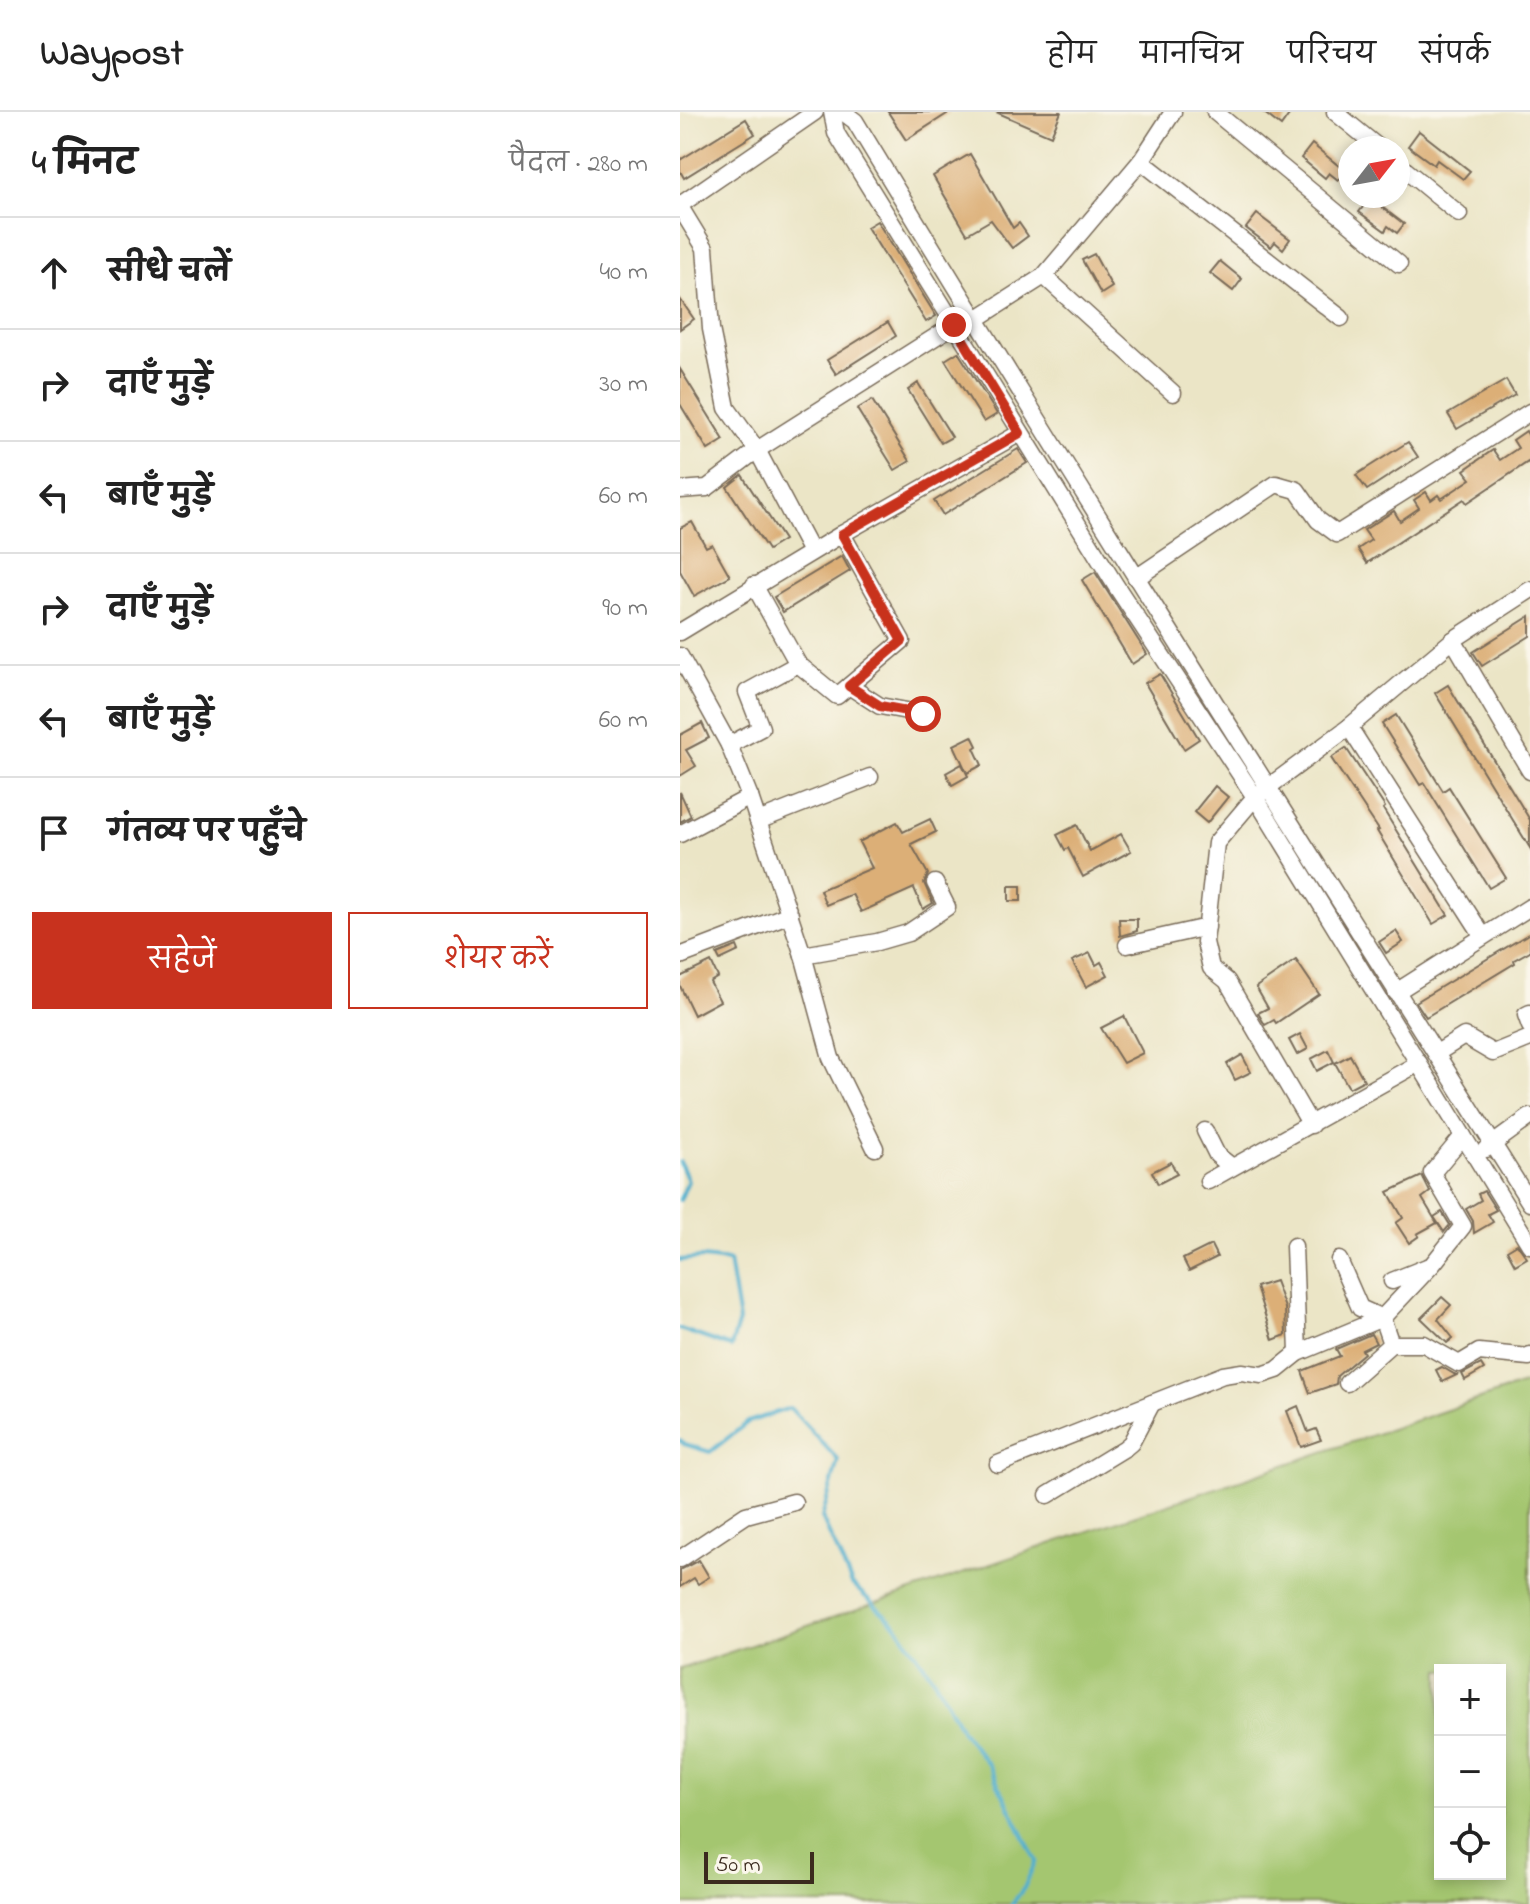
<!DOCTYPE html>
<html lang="hi">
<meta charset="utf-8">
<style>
:root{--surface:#fff;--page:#f2f2f2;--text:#222;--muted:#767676;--line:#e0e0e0;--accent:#c8321e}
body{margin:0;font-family:"Indie Flower","Playpen Sans Deva",sans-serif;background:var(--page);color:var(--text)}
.controls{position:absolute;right:24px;bottom:24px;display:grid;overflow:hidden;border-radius:0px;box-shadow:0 4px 12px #0003}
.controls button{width:72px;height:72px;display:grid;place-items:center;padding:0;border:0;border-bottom:2px solid var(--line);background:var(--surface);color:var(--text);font:40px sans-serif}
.compass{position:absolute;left:658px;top:24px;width:72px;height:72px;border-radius:50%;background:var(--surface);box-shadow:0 4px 12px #0003;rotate:59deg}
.scale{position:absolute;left:24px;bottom:20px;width:110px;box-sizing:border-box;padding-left:8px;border:4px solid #3b2a1e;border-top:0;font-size:22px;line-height:28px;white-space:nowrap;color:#3b2a1e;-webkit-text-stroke:6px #fbf7ec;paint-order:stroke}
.stop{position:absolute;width:24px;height:24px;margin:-18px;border:6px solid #c8321e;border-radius:50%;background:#fff}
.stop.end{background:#c8321e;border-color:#fff;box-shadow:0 2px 8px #0008}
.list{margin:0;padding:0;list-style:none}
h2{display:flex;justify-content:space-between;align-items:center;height:104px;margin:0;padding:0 32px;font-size:34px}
h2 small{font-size:26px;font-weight:400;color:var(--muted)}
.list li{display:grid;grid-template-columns:52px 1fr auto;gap:24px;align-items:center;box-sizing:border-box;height:112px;padding:0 32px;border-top:2px solid var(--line)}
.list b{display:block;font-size:30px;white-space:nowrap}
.list em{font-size:26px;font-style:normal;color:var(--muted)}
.actions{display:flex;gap:16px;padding:24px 32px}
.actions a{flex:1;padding:18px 0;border:2px solid var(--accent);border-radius:0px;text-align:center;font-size:28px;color:var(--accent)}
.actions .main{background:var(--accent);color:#fff}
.icon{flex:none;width:44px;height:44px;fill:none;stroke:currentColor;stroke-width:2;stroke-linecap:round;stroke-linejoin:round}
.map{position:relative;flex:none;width:850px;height:1792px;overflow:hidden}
header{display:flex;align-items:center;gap:48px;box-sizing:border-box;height:112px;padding:0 40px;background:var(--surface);border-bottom:2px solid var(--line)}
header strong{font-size:38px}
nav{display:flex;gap:44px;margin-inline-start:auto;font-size:28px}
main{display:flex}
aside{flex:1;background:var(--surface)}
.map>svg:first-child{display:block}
.green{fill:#a4c66f;stroke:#707846;stroke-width:2;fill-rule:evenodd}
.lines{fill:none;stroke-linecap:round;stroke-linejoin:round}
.stream{stroke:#50afce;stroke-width:4}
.building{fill:#dcaf77}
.minor-casing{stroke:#796b59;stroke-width:19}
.minor{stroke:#fff;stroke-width:16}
.route{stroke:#c8321e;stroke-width:10}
</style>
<header>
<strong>Waypost</strong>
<nav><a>होम</a><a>मानचित्र</a><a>परिचय</a><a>संपर्क</a></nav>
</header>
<main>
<aside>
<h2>4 मिनट<small>पैदल · 280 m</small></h2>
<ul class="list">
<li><svg class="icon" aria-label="ahead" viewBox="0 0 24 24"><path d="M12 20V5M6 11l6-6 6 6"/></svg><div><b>सीधे चलें</b></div><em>40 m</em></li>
<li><svg class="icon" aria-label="right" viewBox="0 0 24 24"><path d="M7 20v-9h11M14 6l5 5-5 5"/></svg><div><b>दाएँ मुड़ें</b></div><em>30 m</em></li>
<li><svg class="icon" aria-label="left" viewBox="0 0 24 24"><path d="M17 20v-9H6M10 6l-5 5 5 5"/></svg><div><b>बाएँ मुड़ें</b></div><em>60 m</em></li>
<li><svg class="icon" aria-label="right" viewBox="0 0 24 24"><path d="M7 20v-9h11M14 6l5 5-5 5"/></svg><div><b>दाएँ मुड़ें</b></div><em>90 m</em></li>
<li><svg class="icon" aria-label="left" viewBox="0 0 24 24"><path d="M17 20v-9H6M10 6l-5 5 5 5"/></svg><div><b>बाएँ मुड़ें</b></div><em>60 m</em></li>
<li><svg class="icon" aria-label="arrive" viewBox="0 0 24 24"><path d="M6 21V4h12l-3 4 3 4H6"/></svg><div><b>गंतव्य पर पहुँचे</b></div></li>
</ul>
<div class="actions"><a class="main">सहेजें</a><a>शेयर करें</a></div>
</aside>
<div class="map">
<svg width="850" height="1792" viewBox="0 0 850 1792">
<rect width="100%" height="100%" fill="#fbf7ec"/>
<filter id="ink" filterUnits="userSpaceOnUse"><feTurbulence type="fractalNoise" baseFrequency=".0125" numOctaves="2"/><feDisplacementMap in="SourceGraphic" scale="16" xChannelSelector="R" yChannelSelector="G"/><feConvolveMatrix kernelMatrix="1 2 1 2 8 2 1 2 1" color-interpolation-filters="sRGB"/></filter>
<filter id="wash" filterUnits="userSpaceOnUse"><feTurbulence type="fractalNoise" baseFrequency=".006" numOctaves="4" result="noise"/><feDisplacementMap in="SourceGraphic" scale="32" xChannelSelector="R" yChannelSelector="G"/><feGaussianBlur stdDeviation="1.8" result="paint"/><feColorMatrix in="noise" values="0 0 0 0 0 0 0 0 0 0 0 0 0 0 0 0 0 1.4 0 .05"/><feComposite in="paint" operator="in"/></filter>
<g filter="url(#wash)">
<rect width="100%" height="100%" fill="#ebe5c6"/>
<path class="green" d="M850 1270V1792H0V1557ZM760 1558H820V1762H760Z"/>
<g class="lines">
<g class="stream">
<path d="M0 1050 8 1069 0 1088"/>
<path d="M0 1148 22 1146 49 1149 59 1209 51 1235 0 1217"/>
<path d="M0 1328 4 1332 30 1340 68 1310 110 1296 158 1348 142 1406 172 1472 216 1513 254 1567 282 1619 309 1654 356 1749 344 1776 332 1792"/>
</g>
</g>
<g id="blocks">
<g class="building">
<path d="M208 0H270L226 28Z"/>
<path d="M316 0H381L371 24Z"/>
<path d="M583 0H611L601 14Z"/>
<path d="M66 7 75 22 4 66 0 59V48Z"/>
<path d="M739 19 790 59 783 67 757 48 754 53 728 34Z"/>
<path d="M632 32 665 59 658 68 649 61 645 66 621 46Z"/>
<path d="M290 42 333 116 339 111 348 124 332 136 311 108 287 122 253 64Z"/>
<path d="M690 86 724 112 717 121 708 114 705 119 679 100Z"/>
<path d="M577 102 610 127 603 137 595 130 591 135 566 116Z"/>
<path d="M197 109 256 204 246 210 187 115Z"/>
<path d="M414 142 432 175 421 182 402 148Z"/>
<path d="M540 149 562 167 553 179 530 161Z"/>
<path d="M0 187 14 207 0 217Z"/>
<path d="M208 210 216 224 156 262 147 248Z"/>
<path d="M278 240 317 302 304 310 265 248Z"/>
<path d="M0 257 44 328 28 338 0 292Z"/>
<path d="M826 268 835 283 777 317 768 302Z"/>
<path d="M238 271 272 325 261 331 228 278Z"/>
<path d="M192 288 230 349 215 358 177 297Z"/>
<path d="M846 319 850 326V353L848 350 787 391 784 387 687 451 678 437 691 428 684 418 714 399 720 409 739 396 734 388 746 380 751 388 758 383 761 387 791 367 784 358 813 338 820 348 838 336 833 328Z"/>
<path d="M728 330 738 345 687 378 676 363Z"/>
<path d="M338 337 347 351 263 403 254 389Z"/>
<path d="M62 363 104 428 88 438 47 375Z"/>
<path d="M12 410 26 435 32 432 50 464 14 484 0 459V416Z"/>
<path d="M162 444 170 459 103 500 94 485Z"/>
<path d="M415 460 467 542 452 552 402 468Z"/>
<path d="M850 504V524L802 554 793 540Z"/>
<path d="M480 562 519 627 504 637 465 571Z"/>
<path d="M768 573 850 708V736L755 581Z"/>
<path d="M716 603 763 679 769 675 826 766 809 776 744 671 740 673 702 612Z"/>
<path d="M22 611 29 626 6 638 16 654 0 664V623Z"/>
<path d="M292 624 297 634 294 636 302 653 287 661 274 633Z"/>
<path d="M666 636 705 695 703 697 768 803 753 812 697 719 699 718 651 646Z"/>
<path d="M282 652 288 664 272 673 266 661Z"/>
<path d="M535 674 548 685 527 711 514 700Z"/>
<path d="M0 680 11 704 0 710Z"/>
<path d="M250 707 256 720 231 732 248 762 244 771 253 791 243 797 234 776 181 800 172 782 146 793 140 778 192 756 179 730 217 710 223 720Z"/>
<path d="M397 713 410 739 441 722 451 739 403 765 388 736 385 738 377 723Z"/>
<rect x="329" y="774" width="12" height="15"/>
<path d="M439 807H457V819L440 824Z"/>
<path d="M716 819 723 830 706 841 699 830Z"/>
<path d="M850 821V839L834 848 835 851 746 905 736 890Z"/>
<path d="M57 834 59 839 40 848 37 842Z"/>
<path d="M410 841 416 853 421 850 428 863 406 875 392 849Z"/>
<path d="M616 848 639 882 596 911 594 908 585 913 578 901 588 896 576 875Z"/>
<path d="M31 850 38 865 30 870 40 889 14 903 0 874V865Z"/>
<path d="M444 904 463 941 443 951 421 916Z"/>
<path d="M620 922 628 937 617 943 609 928Z"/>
<path d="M648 938 654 950 637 959 631 947Z"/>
<path d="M562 943 571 960 555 968 547 952Z"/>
<path d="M670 943 684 968 669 976 655 951Z"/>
<path d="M491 1050 497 1062 478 1072 472 1060Z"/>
<path d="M742 1064 750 1080 742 1086 757 1111 737 1122 739 1124 729 1131 716 1111 723 1106 708 1080Z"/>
<path d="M804 1079 816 1098 808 1102 813 1110 794 1121 793 1109 786 1097 801 1088 798 1082Z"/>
<path d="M762 1100 770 1113 764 1120 754 1105Z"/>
<path d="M837 1132 847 1146 835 1153 827 1138Z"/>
<path d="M531 1133 537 1145 509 1159 503 1147Z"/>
<path d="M595 1169 605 1196 606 1223 593 1228 576 1175Z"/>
<path d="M762 1185 771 1193 758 1207 773 1226 767 1231 741 1206Z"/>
<path d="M691 1222 696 1231 682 1238 684 1241 657 1264 656 1272 630 1281 622 1259 660 1244 656 1237Z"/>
<path d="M801 1252 804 1257 785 1268 782 1262Z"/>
<path d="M762 1255 774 1262 777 1263 762 1270 756 1258Z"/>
<path d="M618 1294 628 1320 636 1317 641 1328 621 1335 607 1299Z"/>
<path d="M19 1448 29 1465 18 1472 14 1466 0 1475V1458Z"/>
</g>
</g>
</g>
<g filter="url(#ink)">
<use href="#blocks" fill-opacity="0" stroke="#796b59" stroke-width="2"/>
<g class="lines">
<defs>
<g id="minor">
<path d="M152 0 156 21 436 474 575 685 850 1133"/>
<path d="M163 0 175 9C395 373 624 731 850 1091"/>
<path d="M535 0 719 152"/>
<path d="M655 0 699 36"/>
<path d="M461 49 661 206"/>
<path d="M718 52 779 102"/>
<path d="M0 93 135 0"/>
<path d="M0 95 25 136 31 217 47 296 77 338 131 440"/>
<path d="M364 164 493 281"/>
<path d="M295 208 364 164 461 49 493 0"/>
<path d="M0 378 27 376 77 338 274 213"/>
<path d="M456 466 596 372 617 378 638 408 657 422 850 300"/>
<path d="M74 473 118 552 157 584 222 529 162 422"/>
<path d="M0 520 162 422 340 321"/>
<path d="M773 528 850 659"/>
<path d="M0 544 49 633 70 685 123 843 197 830 228 821 267 795 255 771"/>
<path d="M169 574 200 594 243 602"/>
<path d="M669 615 803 824"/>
<path d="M49 633 81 616 67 580 118 552"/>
<path d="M78 709 190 665"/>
<path d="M0 722 70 685"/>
<path d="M447 833 527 815"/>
<path d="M123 843 151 946 195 1036"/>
<path d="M0 844 110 802"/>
<path d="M716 880 850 795"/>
<path d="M850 901 846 903 850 914"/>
<path d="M757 941 784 924 813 941 850 926"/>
<path d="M631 1013 547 869 531 856 525 830 536 731 575 685 669 615 773 528 850 478"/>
<path d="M525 1019 537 1043 552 1055"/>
<path d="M806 1037 850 1005"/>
<path d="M528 1069 739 951"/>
<path d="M614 1134 618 1241"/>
<path d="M659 1148 680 1196 702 1206 711 1232"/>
<path d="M712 1169 747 1155"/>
<path d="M667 1271 711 1232H744L779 1252 799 1240 849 1245 850 1243"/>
<path d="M318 1352 543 1263 562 1260 582 1263 597 1258 618 1241 702 1206 752 1153 783 1114 752 1061 783 1024"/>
<path d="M368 1383 445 1336 451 1331 472 1291"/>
<path d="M0 1447 66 1403 114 1390"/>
</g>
</defs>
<use href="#minor" class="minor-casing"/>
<use href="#minor" class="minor"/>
</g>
</g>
<g class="lines" filter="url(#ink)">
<path class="route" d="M243 602 200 594 169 574 222 529 162 422 340 321 274 213"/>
</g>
</svg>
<div class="controls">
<button>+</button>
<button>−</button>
<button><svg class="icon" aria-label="locate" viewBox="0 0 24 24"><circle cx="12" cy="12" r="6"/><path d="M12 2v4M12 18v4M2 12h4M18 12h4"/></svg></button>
</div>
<svg class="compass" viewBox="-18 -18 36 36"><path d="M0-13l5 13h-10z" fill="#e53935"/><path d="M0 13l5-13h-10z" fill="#767676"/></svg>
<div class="scale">50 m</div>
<div class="stop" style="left:243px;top:602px"></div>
<div class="stop end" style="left:274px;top:213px"></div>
</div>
</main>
